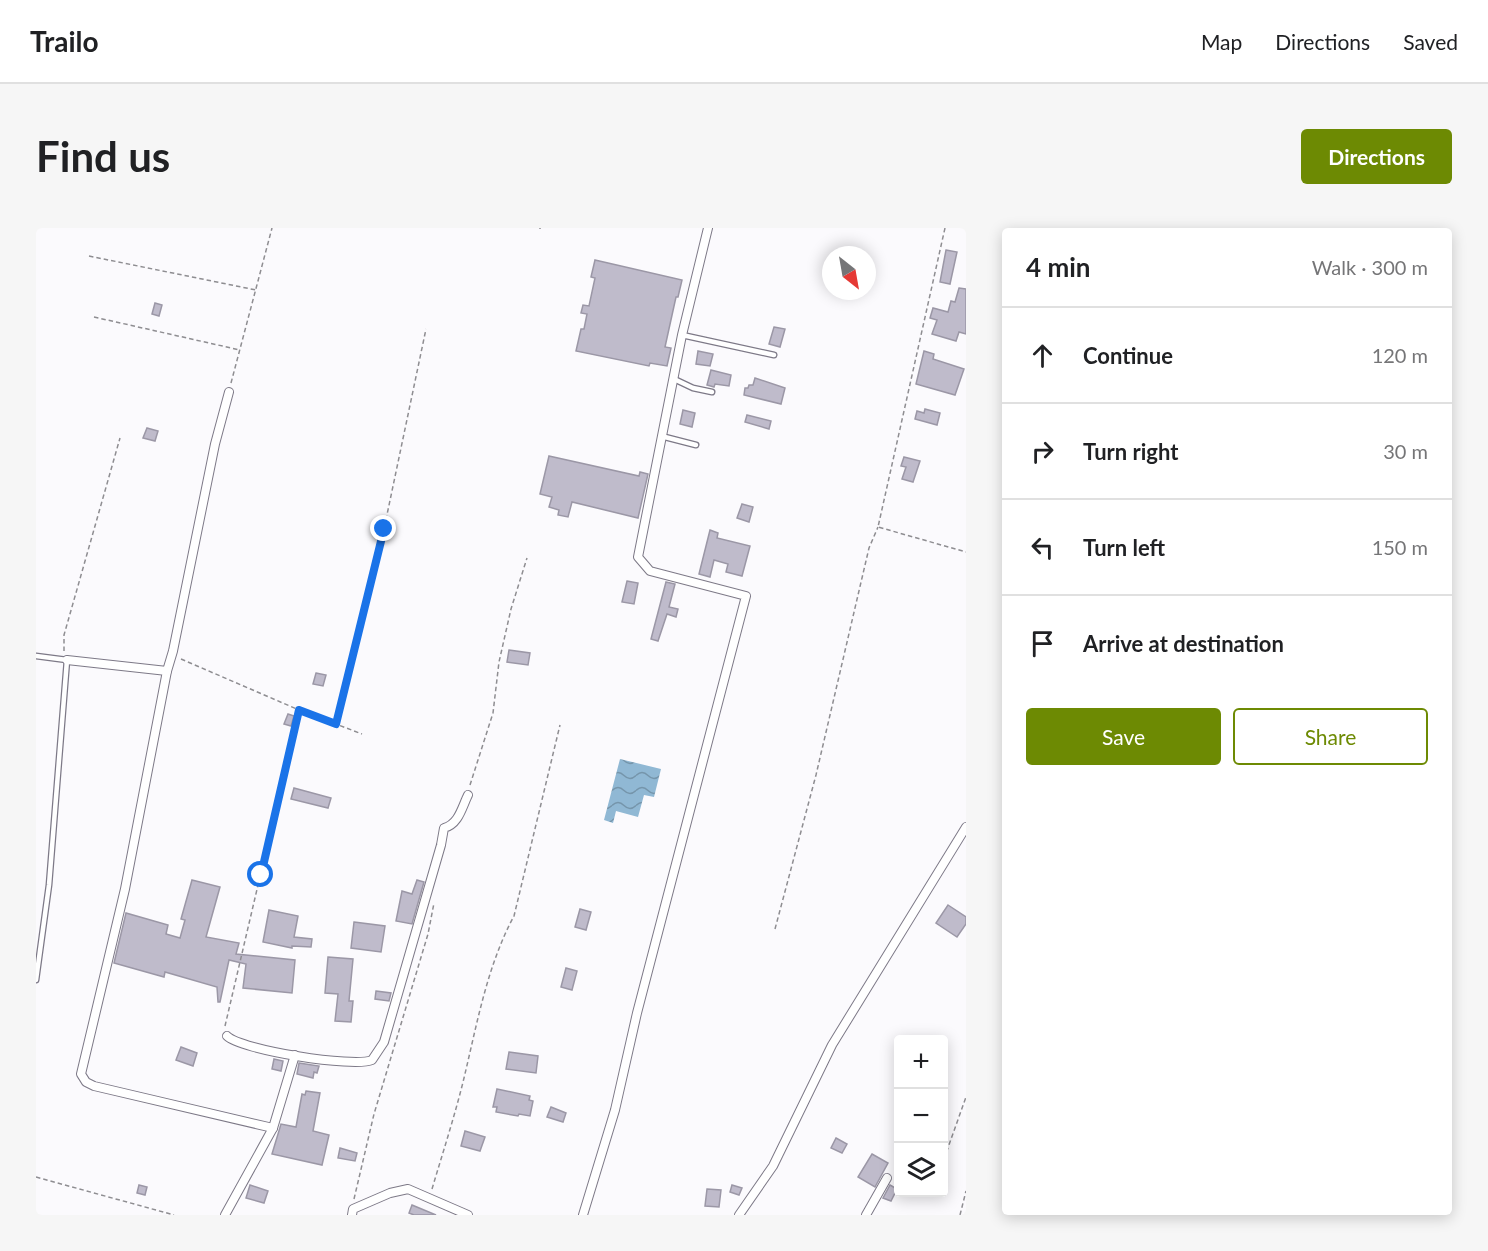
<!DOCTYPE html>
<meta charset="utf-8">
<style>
:root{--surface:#fff;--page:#f6f6f6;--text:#202124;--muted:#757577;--line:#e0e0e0;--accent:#6d8a03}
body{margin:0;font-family:Lato,sans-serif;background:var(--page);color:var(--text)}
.controls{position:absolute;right:18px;bottom:18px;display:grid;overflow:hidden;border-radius:6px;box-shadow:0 3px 15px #0003}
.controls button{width:54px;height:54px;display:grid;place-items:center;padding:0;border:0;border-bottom:2px solid var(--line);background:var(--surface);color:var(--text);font:30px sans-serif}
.compass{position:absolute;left:786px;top:18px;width:54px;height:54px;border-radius:50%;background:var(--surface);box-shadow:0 3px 15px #0003;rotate:149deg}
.stop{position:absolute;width:18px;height:18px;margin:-14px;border:4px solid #1a73e8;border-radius:50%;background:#fff}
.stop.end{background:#1a73e8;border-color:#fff;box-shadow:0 2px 6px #0008}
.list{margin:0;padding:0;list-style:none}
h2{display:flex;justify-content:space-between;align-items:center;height:78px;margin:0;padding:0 24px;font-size:26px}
h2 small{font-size:20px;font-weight:400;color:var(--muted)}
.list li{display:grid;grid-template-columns:39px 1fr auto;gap:18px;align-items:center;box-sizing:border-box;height:96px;padding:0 24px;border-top:2px solid var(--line)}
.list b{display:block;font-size:22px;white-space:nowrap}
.list em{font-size:20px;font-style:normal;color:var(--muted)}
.actions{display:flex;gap:12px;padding:18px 24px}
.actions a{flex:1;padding:14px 0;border:2px solid var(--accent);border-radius:6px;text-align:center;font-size:21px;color:var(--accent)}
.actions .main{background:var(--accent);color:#fff}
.icon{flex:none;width:33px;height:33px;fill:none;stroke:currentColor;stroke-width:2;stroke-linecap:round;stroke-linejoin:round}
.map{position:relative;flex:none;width:930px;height:987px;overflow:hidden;border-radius:6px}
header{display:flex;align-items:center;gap:36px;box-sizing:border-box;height:84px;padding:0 30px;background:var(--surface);border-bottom:2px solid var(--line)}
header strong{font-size:28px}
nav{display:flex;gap:33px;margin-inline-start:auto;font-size:21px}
.intro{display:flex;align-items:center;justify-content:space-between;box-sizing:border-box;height:144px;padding:0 36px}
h1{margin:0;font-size:42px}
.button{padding:15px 27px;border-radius:6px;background:var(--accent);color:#fff;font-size:21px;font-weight:700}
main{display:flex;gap:36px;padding:0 36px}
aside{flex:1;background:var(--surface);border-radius:6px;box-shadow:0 3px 15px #0003}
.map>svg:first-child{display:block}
.water{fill:url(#water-waves)}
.building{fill:#bfbbcb;stroke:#9b97a6;stroke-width:1.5}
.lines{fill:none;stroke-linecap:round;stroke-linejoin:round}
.service-casing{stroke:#7d7987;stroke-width:7}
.minor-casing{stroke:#7d7987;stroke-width:10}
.path{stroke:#8e8d91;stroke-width:1.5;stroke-dasharray:4.5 3;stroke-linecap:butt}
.service{stroke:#fff;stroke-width:4.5}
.minor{stroke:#fff;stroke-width:8}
.route{stroke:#1a73e8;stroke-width:8}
</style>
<header>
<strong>Trailo</strong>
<nav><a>Map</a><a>Directions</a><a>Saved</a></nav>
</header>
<div class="intro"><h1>Find us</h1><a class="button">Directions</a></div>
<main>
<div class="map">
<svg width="930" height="987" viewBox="0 0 930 987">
<defs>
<pattern id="water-waves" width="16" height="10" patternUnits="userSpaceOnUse" patternTransform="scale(1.5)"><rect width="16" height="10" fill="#90b8d4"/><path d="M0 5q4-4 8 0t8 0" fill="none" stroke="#7595ab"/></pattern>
</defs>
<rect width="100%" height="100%" fill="#fbfafd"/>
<path class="water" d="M584 531 625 541 618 569 608 567 602 589 580 583 577 595 568 592Z"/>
<g class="building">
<path d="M910 22 921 24 914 56 904 54Z"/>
<path d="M559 32 646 52 642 69H640L629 119 635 120 631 138 614 135 613 138 540 123 545 101H548L551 86 545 85 547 77 553 78 559 50 555 49Z"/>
<path d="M923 60 930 61V106L923 104 920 113 896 106 901 92 894 90 897 80 912 84 915 73 919 74Z"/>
<path d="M119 75 126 77 123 88 116 86Z"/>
<path d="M738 99 749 101 744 119 733 116Z"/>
<path d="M662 123 677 126 674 138 660 136Z"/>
<path d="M888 123 898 126 897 131 928 141 919 167 880 156Z"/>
<path d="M675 142 695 147 693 158 679 156 678 159 671 157Z"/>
<path d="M719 150 749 160 745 176 708 167 709 160H712L713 157H717Z"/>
<path d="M889 181 904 185 901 197 879 191 881 183 888 185Z"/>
<path d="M647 182 659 185 656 199 644 196Z"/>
<path d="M711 187 735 193 733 201 709 194Z"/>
<path d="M111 200 122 203 119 213 107 210Z"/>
<path d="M513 228 603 248 604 244 612 246 602 290 536 274 532 289 522 287 523 282 513 279 516 269 504 266Z"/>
<path d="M868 229 884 233 877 254 866 251 870 239 865 238Z"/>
<path d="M706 276 717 279 713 294 701 290Z"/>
<path d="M674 302 682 305 681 310 714 318 706 348 690 344 692 336 678 332 674 349 663 346Z"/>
<path d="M591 353 602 355 598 376 586 374Z"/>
<path d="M630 354 639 356 633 379 642 381 640 389 631 386 622 413 615 411Z"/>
<path d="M473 422 494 425 492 437 471 434Z"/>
<path d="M280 445 290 447 287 458 277 456Z"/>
<path d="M252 486 258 488 255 498 248 496Z"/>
<path d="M258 560 295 570 292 580 255 571Z"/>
<path d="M156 652 184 659 170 709 203 715 200 726 259 732 256 765 207 760 210 736 193 732 184 774H182L181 759 129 744 128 749 78 735 90 685 132 697 130 706 144 710 149 692 145 691Z"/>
<path d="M381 652 388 654 376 696 360 693 366 663 376 666Z"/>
<path d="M912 677 930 689V696L921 709 900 695Z"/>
<path d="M544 681 555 684 550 702 539 699Z"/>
<path d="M233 682 262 688 258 709 276 711 275 719 256 718V720L227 714Z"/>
<path d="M318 694 349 698 345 724 315 720Z"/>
<path d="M292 729 317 731 313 773H317L315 794 299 793 302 766 289 765Z"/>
<path d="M530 740 541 743 536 762 525 759Z"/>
<path d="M340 763 355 765 353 773 339 771Z"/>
<path d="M145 819 161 825 157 838 140 832Z"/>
<path d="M473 824 502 828 500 845 470 841Z"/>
<path d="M238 831 247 833 245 843 236 841Z"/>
<path d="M263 835 283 838 281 845 278 844 277 850 261 846Z"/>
<path d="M461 861 494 868 493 872 497 873 494 888 483 886 482 888 460 884 461 879H457Z"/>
<path d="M270 863 284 865 277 903 293 907 286 937 236 926 245 896 260 899 266 866 269 867Z"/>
<path d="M515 879 530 885 527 894 511 889Z"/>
<path d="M429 903 449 909 444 923 425 918Z"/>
<path d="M800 910 811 916 806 925 795 920Z"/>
<path d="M304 920 321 925 319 933 302 930Z"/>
<path d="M836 926 852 935 839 959 822 949Z"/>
<path d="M103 957 111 959 109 967 101 965Z"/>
<path d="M214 957 232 963 228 975 210 970Z"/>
<path d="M696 957 706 960 703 967 694 964Z"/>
<path d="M854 957 861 961 855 973 847 970Z"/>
<path d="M671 961 685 962 683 979 669 978Z"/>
<path d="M376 977 400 987H378L373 985Z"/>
</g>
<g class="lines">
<defs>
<g id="service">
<path d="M646 107 738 127"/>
<path d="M638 151 657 160 676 164"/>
<path d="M625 208 660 217"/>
<path d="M0 428 31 432 13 657 0 752"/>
</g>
<g id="minor">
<path d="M193 164 179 216 137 423 131 443 89 661 45 846 50 854 58 858 237 900"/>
<path d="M31 432 131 443"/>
<path d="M191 808C205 822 318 840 336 832L348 814 405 617 408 600C423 596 426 579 432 567"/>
<path d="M189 987 237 900 259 827"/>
<path d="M316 987 317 981 354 965 372 961 432 987"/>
<path d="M547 987 579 882 601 785 710 368 614 343 602 329 646 107 672 0"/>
<path d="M703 987 737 938 796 817 930 599"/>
<path d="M830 987 851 950"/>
</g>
</defs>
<use href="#service" class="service-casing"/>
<use href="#minor" class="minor-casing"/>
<g class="path">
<path d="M909 0 842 299 930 324"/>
<path d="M504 1V0"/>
<path d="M53 28 220 62"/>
<path d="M58 89 204 122"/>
<path d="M195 155 236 0"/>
<path d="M28 423V407L84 210"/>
<path d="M145 431 263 482 326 506"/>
<path d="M300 496 348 301 390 101"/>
<path d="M434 557 457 485 463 434 475 381 491 330"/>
<path d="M739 701 780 547 833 320 842 299"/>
<path d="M189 798 263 482"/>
<path d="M908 931 930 869"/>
<path d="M0 949 138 987"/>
<path d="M396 961C407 924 419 887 428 850 441 796 451 738 478 688L524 497"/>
<path d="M318 971 338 886 392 706 398 675"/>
<path d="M924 987 930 963"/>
</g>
<use href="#service" class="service"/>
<use href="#minor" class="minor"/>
</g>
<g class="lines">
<path class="route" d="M225 647 263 482 300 496 348 301"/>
</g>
</svg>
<div class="controls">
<button>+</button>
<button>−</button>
<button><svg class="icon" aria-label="layers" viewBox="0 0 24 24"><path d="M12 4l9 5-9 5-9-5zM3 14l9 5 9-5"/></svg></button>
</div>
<svg class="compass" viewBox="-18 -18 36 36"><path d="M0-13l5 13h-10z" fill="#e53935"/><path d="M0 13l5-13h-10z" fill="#757577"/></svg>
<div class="stop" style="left:225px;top:647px"></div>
<div class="stop end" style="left:348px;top:301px"></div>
</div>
<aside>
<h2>4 min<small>Walk · 300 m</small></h2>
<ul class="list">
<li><svg class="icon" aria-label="ahead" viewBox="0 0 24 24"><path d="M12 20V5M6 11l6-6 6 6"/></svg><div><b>Continue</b></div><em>120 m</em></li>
<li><svg class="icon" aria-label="right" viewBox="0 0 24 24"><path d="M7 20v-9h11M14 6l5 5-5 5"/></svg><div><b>Turn right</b></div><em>30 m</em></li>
<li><svg class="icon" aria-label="left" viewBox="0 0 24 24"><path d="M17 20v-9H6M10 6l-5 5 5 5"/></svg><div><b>Turn left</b></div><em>150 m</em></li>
<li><svg class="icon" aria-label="arrive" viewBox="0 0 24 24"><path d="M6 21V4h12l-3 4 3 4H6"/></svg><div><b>Arrive at destination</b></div></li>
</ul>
<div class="actions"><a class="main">Save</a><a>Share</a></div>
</aside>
</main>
